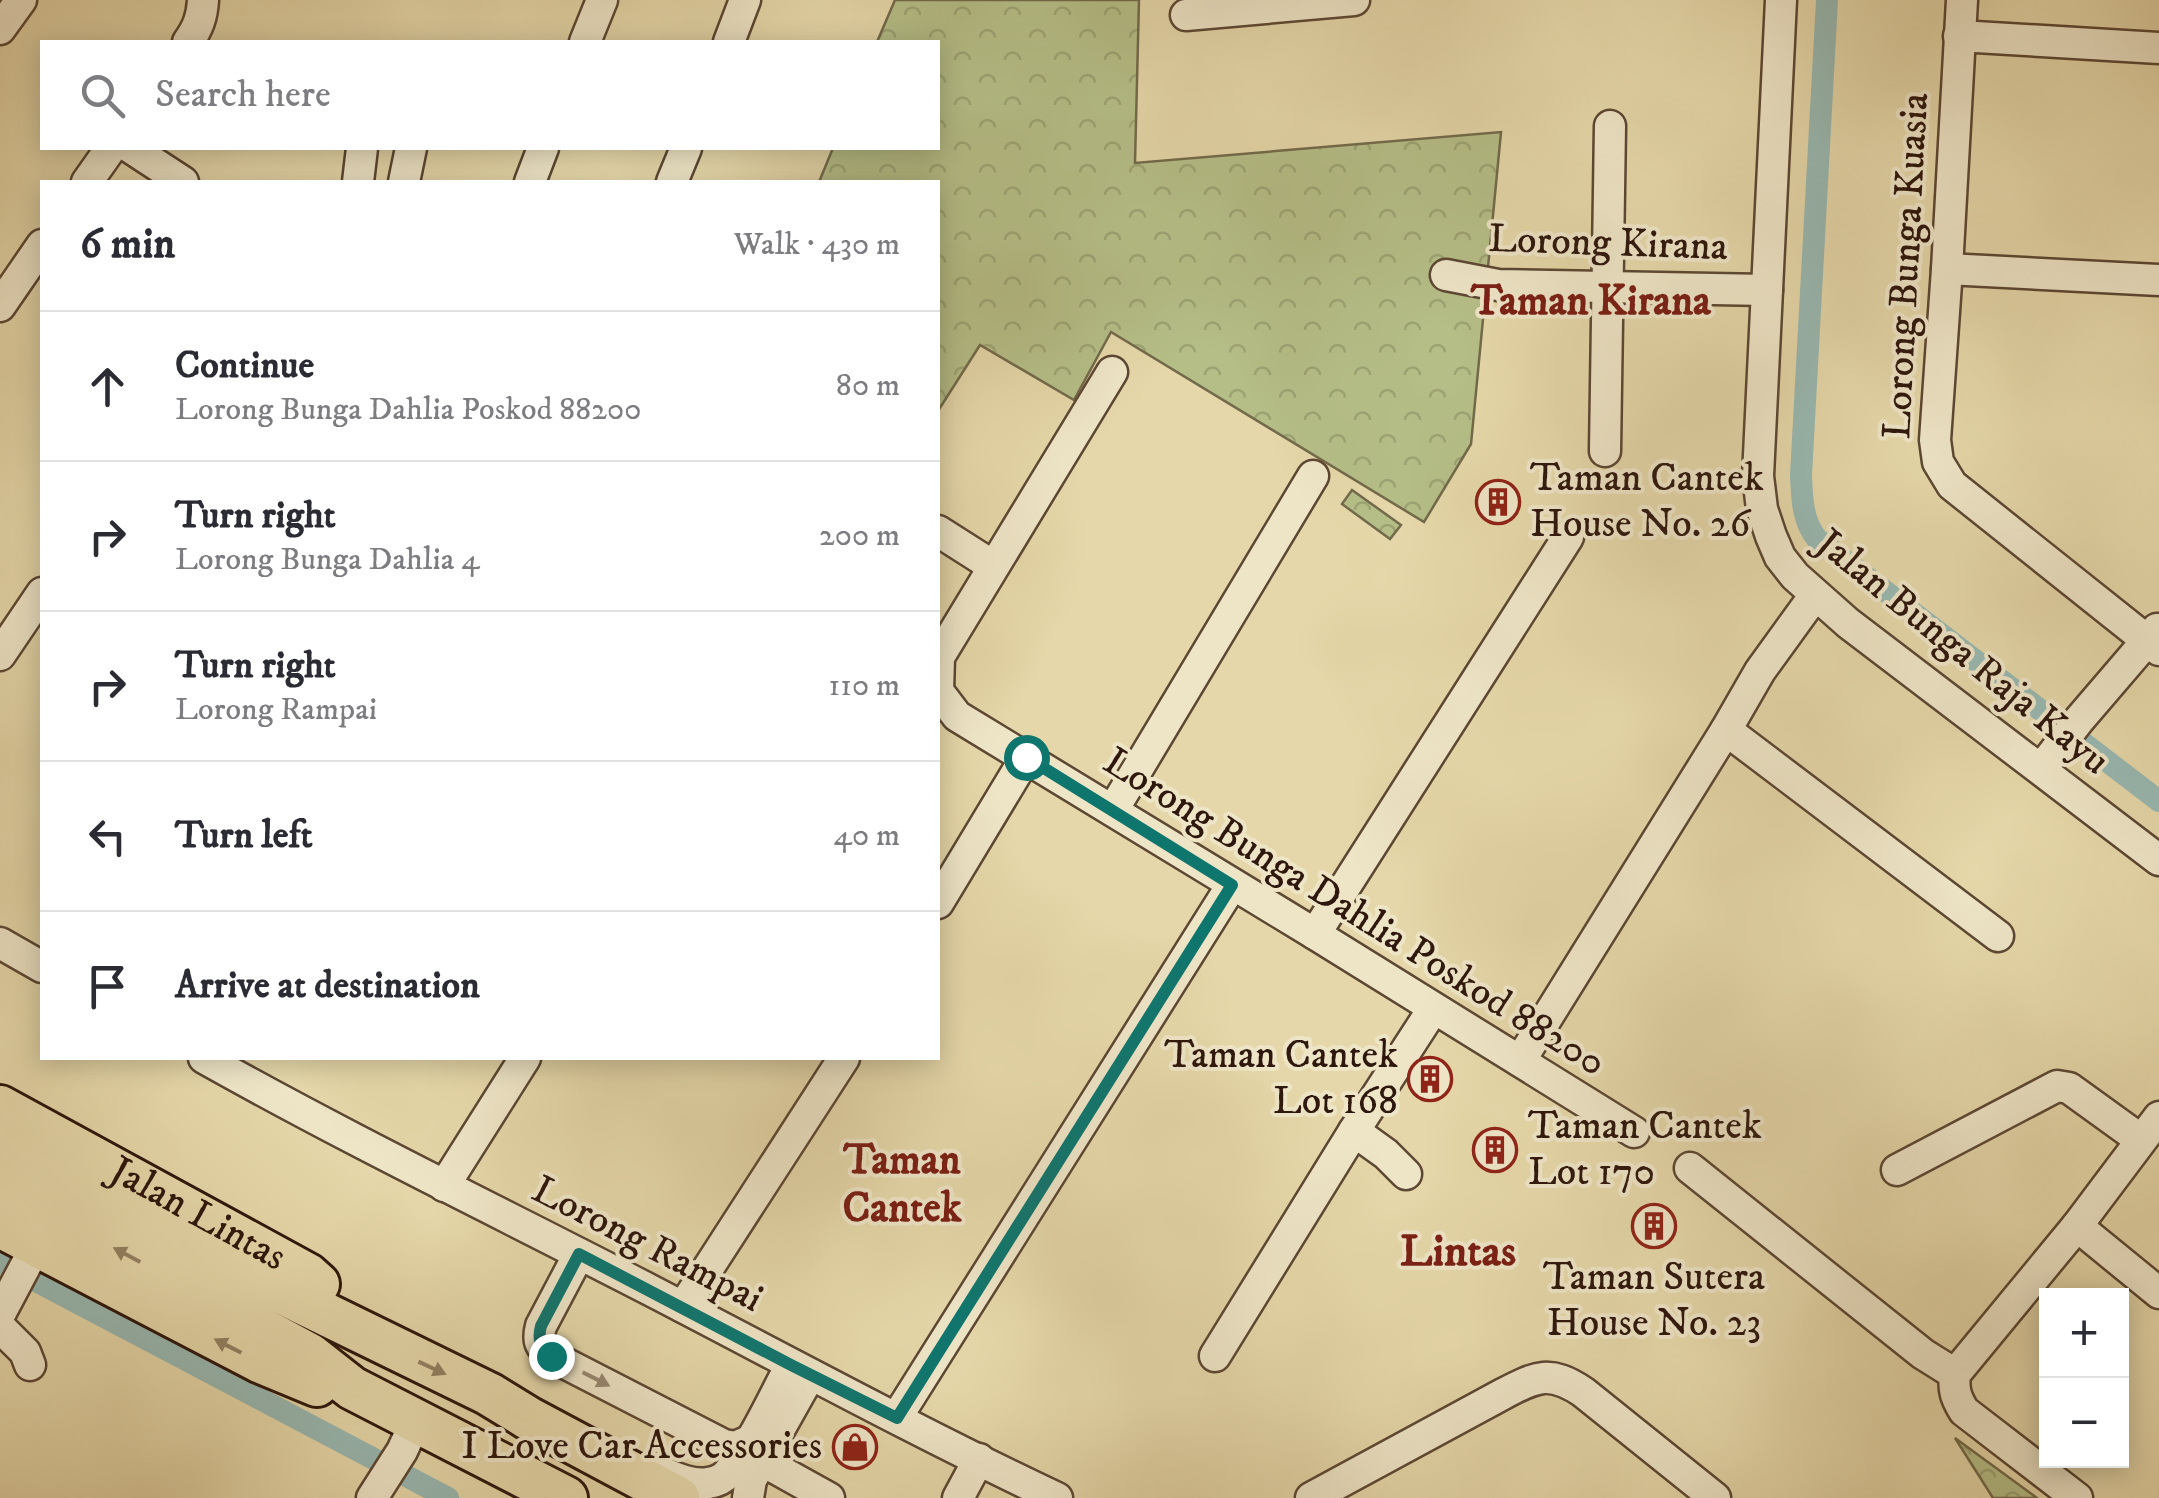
<!DOCTYPE html>
<meta charset="utf-8">
<style>
:root{--surface:#fff;--page:#f7f7f7;--text:#2b2b33;--muted:#7c7c81;--line:#e1e1e2}
body{margin:0;font-family:"IM FELL DW Pica",serif;background:var(--page);color:var(--text)}
.controls{position:absolute;right:30px;bottom:30px;display:grid;overflow:hidden;border-radius:0px;box-shadow:0 5px 25px #0003}
.controls button{width:90px;height:90px;display:grid;place-items:center;padding:0;border:0;border-bottom:2px solid var(--line);background:var(--surface);color:var(--text);font:50px sans-serif}
.stop{position:absolute;width:30px;height:30px;margin:-22px;border:8px solid #0f766e;border-radius:50%;background:#fff}
.stop.end{background:#0f766e;border-color:#fff;box-shadow:0 2px 10px #0008}
.list{margin:0;padding:0;list-style:none}
h2{display:flex;justify-content:space-between;align-items:center;height:130px;margin:0;padding:0 40px;font-size:42px}
h2 small{font-size:32px;font-weight:400;color:var(--muted)}
.list li{display:grid;grid-template-columns:65px 1fr auto;gap:30px;align-items:center;box-sizing:border-box;height:150px;padding:0 40px;border-top:2px solid var(--line)}
.list b{display:block;font-size:38px;white-space:nowrap}
.list p{margin:0;font-size:32px;white-space:nowrap;color:var(--muted)}
.list em{font-size:32px;font-style:normal;color:var(--muted)}
.icon{flex:none;width:55px;height:55px;fill:none;stroke:currentColor;stroke-width:2;stroke-linecap:round;stroke-linejoin:round}
.map{position:relative;flex:none;width:2159px;height:1498px;overflow:hidden}
.search{position:absolute;background:var(--surface);box-shadow:0 5px 25px #0003;left:40px;top:40px;width:900px;height:110px;display:flex;align-items:center;gap:25px;box-sizing:border-box;padding:0 35px;border-radius:0px;color:var(--muted);font-size:38px}
.panel{position:absolute;background:var(--surface);box-shadow:0 5px 25px #0003;left:40px;top:180px;width:900px;height:880px;border-radius:0px}
.map>svg:first-child{display:block}
.forest{fill:url(#forest-crowns);stroke:#726a4a;stroke-width:2.5}
.lines{fill:none;stroke-linecap:round;stroke-linejoin:round}
.canal{stroke:#98b8b1;stroke-width:22}
.minor-casing{stroke:#5c4733;stroke-width:35}
.highway-casing{stroke:#2e170c;stroke-width:48}
.minor{stroke:#eee5c7;stroke-width:30}
.highway{stroke:#e5d7a9;stroke-width:42}
.oneway{fill:#938162}
.oneway2{fill:#988873}
.route{stroke:#0f766e;stroke-width:12}
.labels{text-anchor:middle;dominant-baseline:central;stroke-width:8;stroke-linejoin:round;paint-order:stroke}
.street-label{font-size:40px;fill:#2e170c;stroke:#eee5c7}
.poi-label{font-size:40px;fill:#2e170c;stroke:#eee5c7;text-anchor:start}
.neighbourhood-label{font-size:42px;font-weight:bold;fill:#7a1f14;stroke:#eee5c7}
.quarter-label{font-size:45px;font-weight:bold;fill:#7a1f14;stroke:#eee5c7}
</style>
<div class="map">
<svg width="2159" height="1498" viewBox="0 0 2159 1498">
<defs>
<pattern id="forest-crowns" width="20" height="18" patternUnits="userSpaceOnUse" patternTransform="scale(2.5)"><rect width="20" height="18" fill="#b5be87"/><path d="M2 6a3 3 0 1 1 6 0M12 15a3 3 0 1 1 6 0" fill="none" stroke="#9ca373"/></pattern>
</defs>
<rect width="100%" height="100%" fill="#e5d7a9"/>
<filter id="stains"><feTurbulence type="fractalNoise" baseFrequency=".002" numOctaves="4"/><feColorMatrix values="0 0 0 0 .2 0 0 0 0 .09 0 0 0 0 .02 0 0 0 .5 -.17"/></filter>
<radialGradient id="worn" r=".72"><stop offset=".6" stop-color="#630" stop-opacity="0"/><stop offset="1" stop-color="#630" stop-opacity=".3"/></radialGradient>
<g class="forest">
<path d="M895 0H1139L1135 163 1501 132 1471 444 1424 522 1111 332 1074 400 980 345 938 411V182H819L833 148H938V42H877Z"/>
<path d="M1352 490 1401 525 1390 539 1342 504Z"/>
<path d="M1955 1438 2037 1498H1993Z"/>
</g>
<g class="lines">
<g class="canal">
<path d="M1827 0 1801 475C1802 498 1802 520 1817 539L2159 801"/>
<path d="M0 1262 448 1498"/>
</g>
<defs>
<g id="minor">
<path d="M1781 0 1758 476 1762 509 1771 536 1780 557 1795 576 1848 623 2159 860"/>
<path d="M1962 0 1947 269 1935 440 1938 462 1952 485 2159 650"/>
<path d="M1186 15 1354 0"/>
<path d="M0 29 21 0"/>
<path d="M1959 36 2159 48"/>
<path d="M188 42C198 28 202 17 203 0"/>
<path d="M585 42 602 0"/>
<path d="M729 42 745 0"/>
<path d="M131 148 183 182"/>
<path d="M87 182 111 148"/>
<path d="M358 182 362 148"/>
<path d="M404 182 411 148"/>
<path d="M530 182 543 148"/>
<path d="M672 182 686 148"/>
<path d="M1947 269 2159 280"/>
<path d="M1446 275 1498 285 1767 290"/>
<path d="M0 306 42 245"/>
<path d="M1112 372 939 657 938 691 957 716 1315 934 1634 1132"/>
<path d="M1605 451 1610 126"/>
<path d="M938 531 993 566"/>
<path d="M0 655 42 593"/>
<path d="M1726 730 1998 936"/>
<path d="M2041 769 2079 720 2157 629"/>
<path d="M1113 810 1313 476"/>
<path d="M938 903 1026 757"/>
<path d="M1315 934 1568 537"/>
<path d="M0 943 42 967"/>
<path d="M204 1058C350 1140 501 1213 650 1290 785 1360 919 1433 1057 1498"/>
<path d="M1520 1061 1726 730 1760 671 1815 595"/>
<path d="M1354 1131 1386 1154 1406 1174"/>
<path d="M1690 1168 1923 1354 1955 1374"/>
<path d="M1897 1170 2057 1086 2069 1088 2141 1140"/>
<path d="M444 1186 525 1058"/>
<path d="M2077 1226 2159 1293"/>
<path d="M579 1254 541 1326C537 1341 540 1346 551 1356L724 1445 735 1447 749 1441"/>
<path d="M683 1307 844 1058"/>
<path d="M0 1314 36 1246"/>
<path d="M0 1327 25 1352 30 1365"/>
<path d="M1215 1356 1354 1131 1433 1009"/>
<path d="M897 1417 1232 885"/>
<path d="M767 1452 775 1468 829 1498"/>
<path d="M656 1470C671 1476 691 1486 708 1483 716 1482 723 1479 728 1473 751 1448 774 1396 791 1365"/>
<path d="M372 1498 402 1451 416 1421"/>
<path d="M748 1498 751 1480 810 1375"/>
<path d="M958 1498 979 1459"/>
<path d="M1311 1498 1503 1394C1537 1376 1550 1370 1583 1392L1715 1498"/>
<path d="M2077 1498 1964 1411C1956 1398 1953 1390 1955 1374L2077 1226 2159 1117"/>
</g>
<g id="highway">
<path id="s1" d="M0 1107 308 1275 318 1284"/>
<path d="M0 1148 188 1247 489 1394 528 1418 678 1498"/>
<path d="M0 1188 310 1355 352 1388 566 1498"/>
<path d="M0 1226 259 1361 317 1385"/>
</g>
</defs>
<use href="#minor" class="minor-casing"/>
<use href="#highway" class="highway-casing"/>
<use href="#minor" class="minor"/>
<use href="#highway" class="highway"/>
</g>
<defs><path id="oneway-solid" d="M-6-.8H1V-3.2L6.5 0L1 3.2V.8H-6Z" transform="scale(2.5)"/></defs>
<g class="oneway">
<use href="#oneway-solid" transform="translate(127 1255) rotate(-152)"/>
<use href="#oneway-solid" transform="translate(228 1346) rotate(-153)"/>
<use href="#oneway-solid" transform="translate(432 1368) rotate(25)"/>
</g>
<use class="oneway2" href="#oneway-solid" transform="translate(596 1379) rotate(27)"/>
<g class="lines">
<path class="route" d="M551 1356C541 1346 537 1341 541 1326L579 1254 791 1365 897 1418 1232 885 1026 757"/>
</g>
<defs>
<symbol id="building-ring" viewBox="-11 -11 22 22"><circle r="9.5" fill="#eee5c7" stroke="#8f2418" stroke-width="1.5"/><path d="M-4-6H4V6H1V3H-1V6H-4ZM-2.5-4.3h1.7v1.8h-1.7ZM.8-4.3h1.7v1.8H.8ZM-2.5-1h1.7V.8h-1.7ZM.8-1h1.7V.8H.8Z" fill="#8f2418"/></symbol>
<symbol id="shop-ring" viewBox="-11 -11 22 22"><circle r="9.5" fill="#eee5c7" stroke="#8f2418" stroke-width="1.5"/><path d="M-5-2.5h2.3a2.7 3.5 0 0 1 5.4 0H5L5.5 6h-11ZM-1.5-2.5h3a1.5 2.3 0 0 0-3 0Z" fill="#8f2418"/></symbol>
</defs>
<g fill-rule="evenodd">
<use href="#building-ring" x="1473" y="477" width="50" height="50"/>
<use href="#building-ring" x="1405" y="1054" width="50" height="50"/>
<use href="#building-ring" x="1470" y="1125" width="50" height="50"/>
<use href="#building-ring" x="1629" y="1201" width="50" height="50"/>
<use href="#shop-ring" x="830" y="1422" width="50" height="50"/>
</g>
<g class="labels">
<g class="street-label">
<text transform="translate(1608 244) rotate(2)">Lorong Kirana</text>
<text transform="translate(1907 266) rotate(-87)">Lorong Bunga Kuasia</text>
<text transform="translate(1962 653) rotate(39)">Jalan Bunga Raja Kayu</text>
<text transform="translate(1354 913) rotate(32)">Lorong Bunga Dahlia Poskod 88200</text>
<text stroke="none"><textPath href="#s1" startOffset="225">Jalan Lintas</textPath></text>
<text transform="translate(647 1245) rotate(27)">Lorong Rampai</text>
</g>
<g class="poi-label">
<text x="1530" y="479">Taman Cantek<tspan x="1530" dy="46">House No. 26</tspan></text>
<text x="1398" y="1056" text-anchor="end">Taman Cantek<tspan x="1398" dy="46">Lot 168</tspan></text>
<text x="1528" y="1127">Taman Cantek<tspan x="1528" dy="46">Lot 170</tspan></text>
<text x="1654" y="1278" text-anchor="middle">Taman Sutera<tspan x="1654" dy="46">House No. 23</tspan></text>
<text x="822" y="1447" text-anchor="end">I Love Car Accessories</text>
</g>
<g class="neighbourhood-label">
<text x="1591" y="302">Taman Kirana</text>
<text x="902" y="1161">Taman<tspan x="902" dy="48">Cantek</tspan></text>
</g>
<g class="quarter-label">
<text x="1458" y="1252">Lintas</text>
</g>
</g>
<rect width="100%" height="100%" filter="url(#stains)"/>
<rect width="100%" height="100%" fill="url(#worn)"/>
</svg>
<div class="controls">
<button>+</button>
<button>−</button>
</div>
<div class="stop" style="left:1026px;top:757px"></div>
<div class="stop end" style="left:551px;top:1356px"></div>
<div class="search"><svg class="icon" aria-label="search" viewBox="0 0 24 24"><circle cx="10" cy="10" r="6"/><path d="M15 15l6 6"/></svg>Search here</div>
<section class="panel">
<h2>6 min<small>Walk · 430 m</small></h2>
<ul class="list">
<li><svg class="icon" aria-label="ahead" viewBox="0 0 24 24"><path d="M12 20V5M6 11l6-6 6 6"/></svg><div><b>Continue</b><p>Lorong Bunga Dahlia Poskod 88200</p></div><em>80 m</em></li>
<li><svg class="icon" aria-label="right" viewBox="0 0 24 24"><path d="M7 20v-9h11M14 6l5 5-5 5"/></svg><div><b>Turn right</b><p>Lorong Bunga Dahlia 4</p></div><em>200 m</em></li>
<li><svg class="icon" aria-label="right" viewBox="0 0 24 24"><path d="M7 20v-9h11M14 6l5 5-5 5"/></svg><div><b>Turn right</b><p>Lorong Rampai</p></div><em>110 m</em></li>
<li><svg class="icon" aria-label="left" viewBox="0 0 24 24"><path d="M17 20v-9H6M10 6l-5 5 5 5"/></svg><div><b>Turn left</b></div><em>40 m</em></li>
<li><svg class="icon" aria-label="arrive" viewBox="0 0 24 24"><path d="M6 21V4h12l-3 4 3 4H6"/></svg><div><b>Arrive at destination</b></div></li>
</ul>
</section>
</div>
